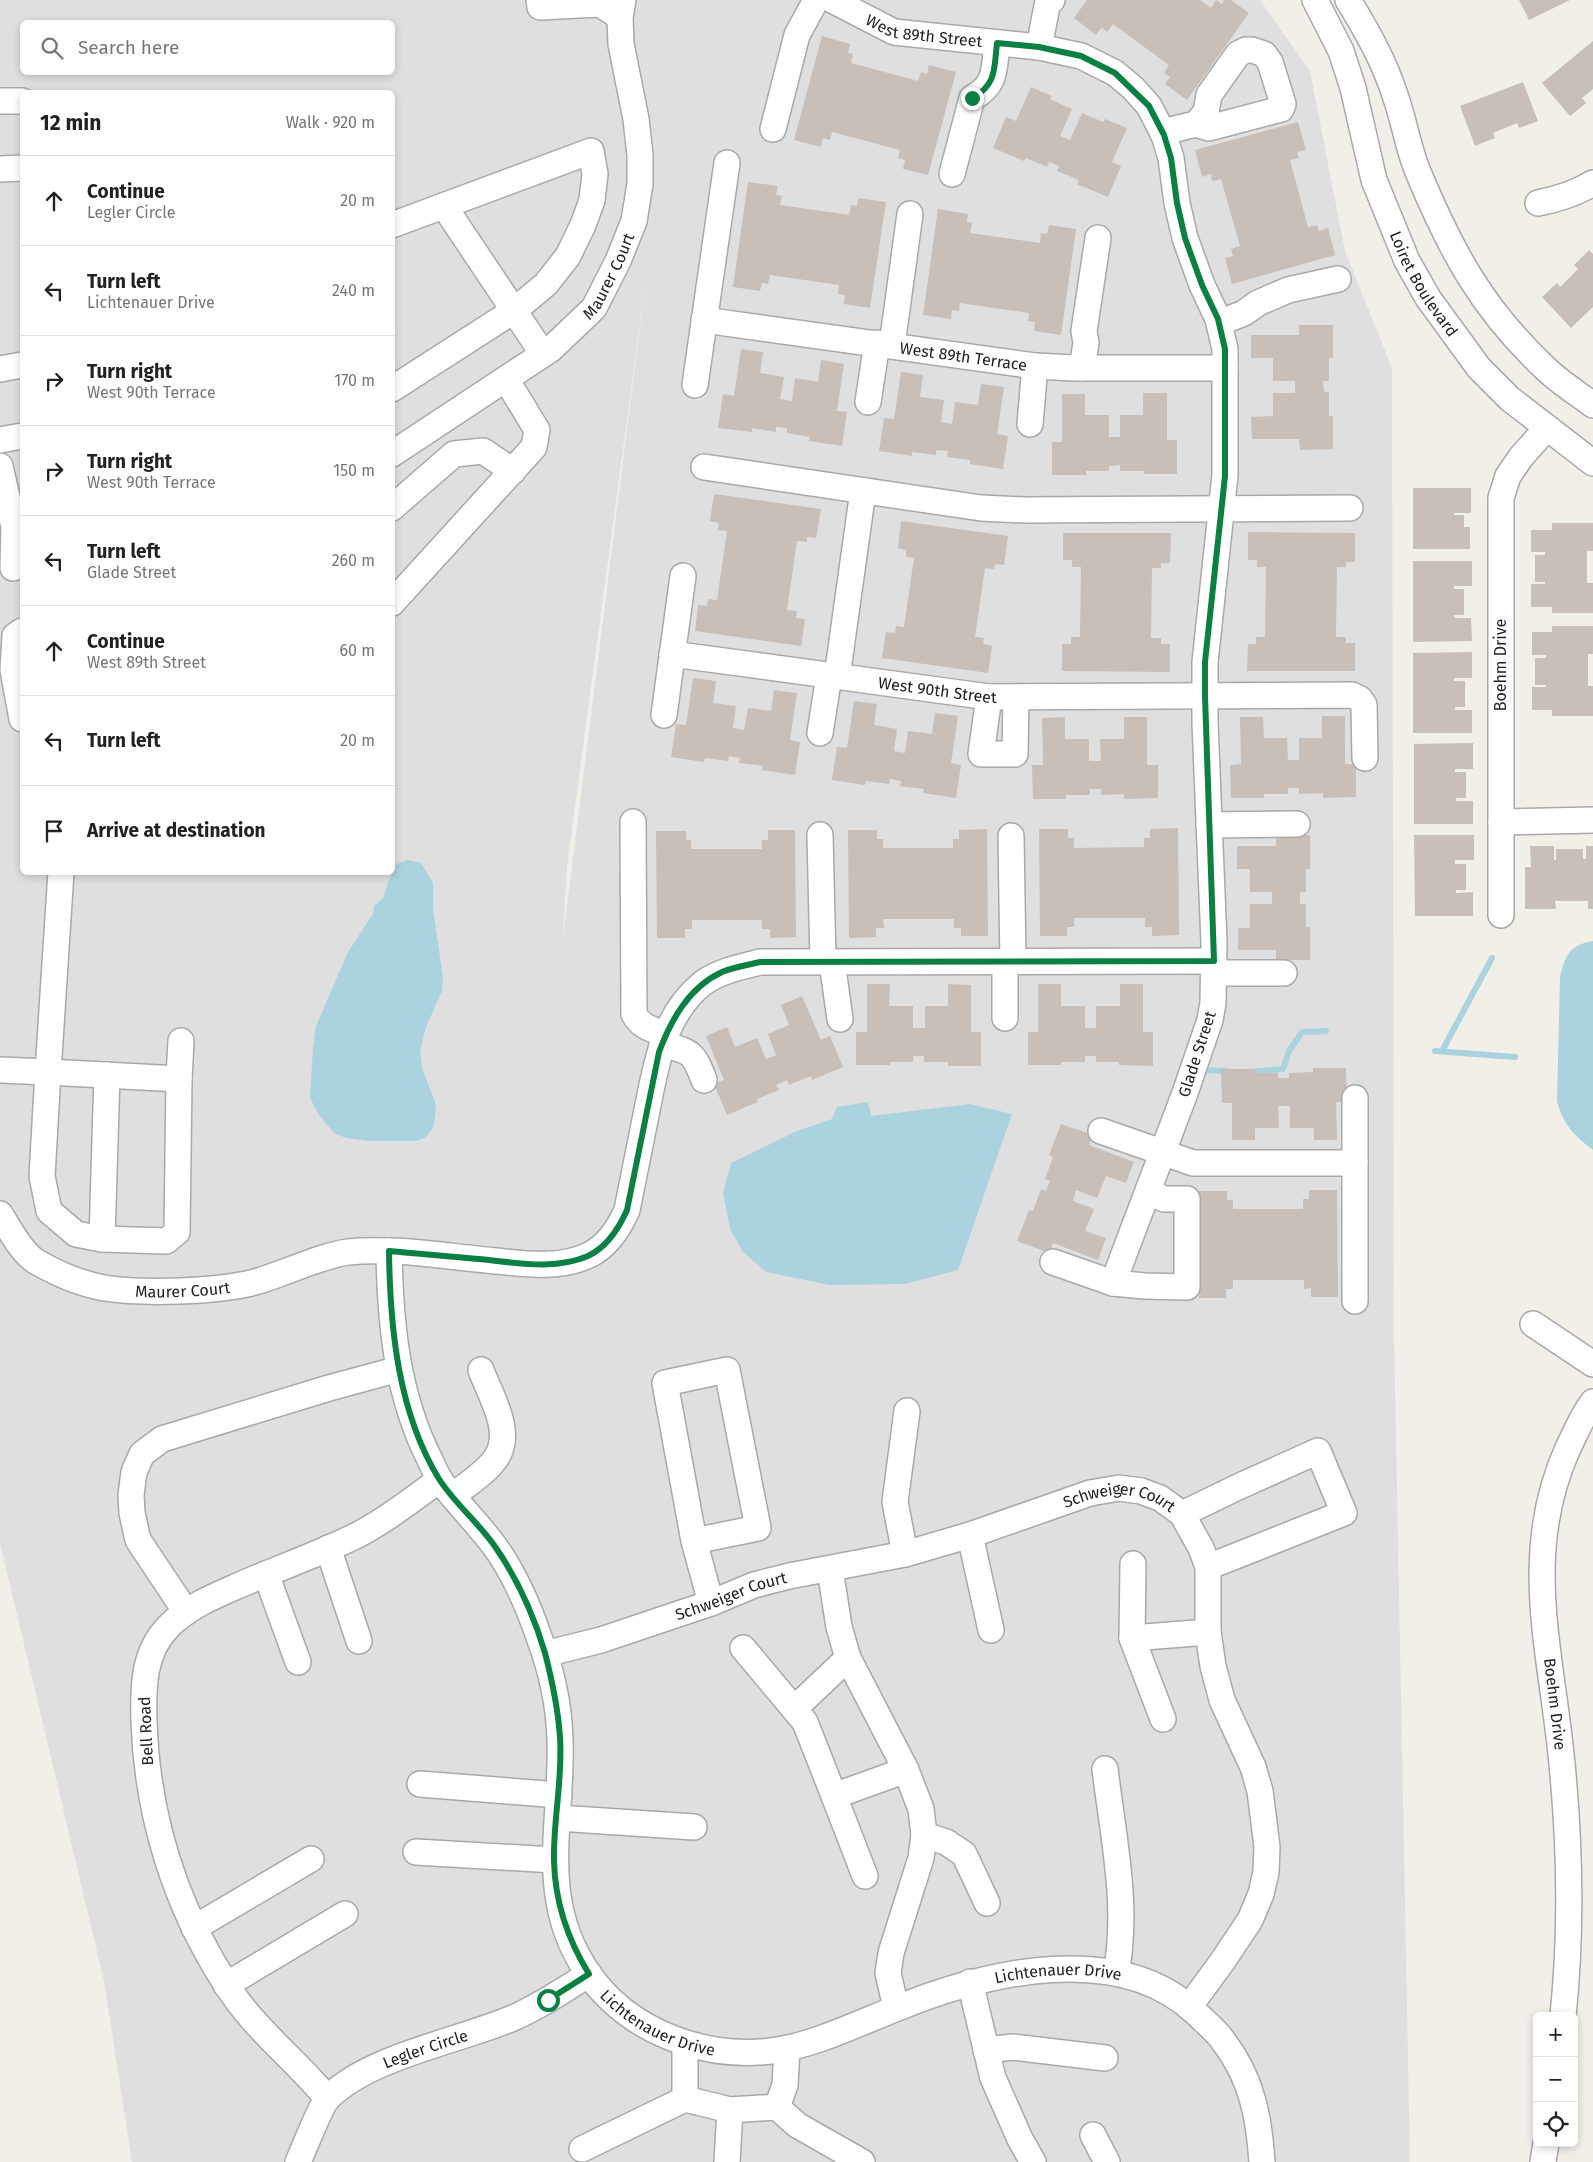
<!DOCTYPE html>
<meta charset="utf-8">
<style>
:root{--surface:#fff;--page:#f2f2f2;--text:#222;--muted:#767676;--line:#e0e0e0}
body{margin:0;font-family:"Fira Sans",sans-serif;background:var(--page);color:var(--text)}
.controls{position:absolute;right:15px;bottom:15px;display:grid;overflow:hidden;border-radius:8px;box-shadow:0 2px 8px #0003}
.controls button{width:45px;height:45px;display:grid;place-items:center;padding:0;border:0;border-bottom:1px solid var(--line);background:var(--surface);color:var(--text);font:25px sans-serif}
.stop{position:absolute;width:15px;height:15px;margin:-11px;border:4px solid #0b8043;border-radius:50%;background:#fff}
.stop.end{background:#0b8043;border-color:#fff;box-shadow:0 1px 5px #0008}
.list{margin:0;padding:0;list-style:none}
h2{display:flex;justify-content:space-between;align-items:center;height:65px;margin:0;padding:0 20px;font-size:21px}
h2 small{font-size:16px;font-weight:400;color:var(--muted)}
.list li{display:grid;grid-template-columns:32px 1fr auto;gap:15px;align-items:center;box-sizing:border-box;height:90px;padding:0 20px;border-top:1px solid var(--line)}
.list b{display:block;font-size:19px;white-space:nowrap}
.list p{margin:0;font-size:16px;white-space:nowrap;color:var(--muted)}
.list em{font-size:16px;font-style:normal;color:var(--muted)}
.icon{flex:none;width:28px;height:28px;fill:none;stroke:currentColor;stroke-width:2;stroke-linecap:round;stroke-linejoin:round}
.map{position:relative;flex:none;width:1593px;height:2162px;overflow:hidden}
.search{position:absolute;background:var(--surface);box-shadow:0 2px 8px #0003;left:20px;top:20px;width:375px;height:55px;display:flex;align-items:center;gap:12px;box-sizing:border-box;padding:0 18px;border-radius:8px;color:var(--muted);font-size:19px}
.panel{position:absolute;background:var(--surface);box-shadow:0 2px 8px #0003;left:20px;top:90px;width:375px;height:785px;border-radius:8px}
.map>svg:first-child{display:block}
.residential{fill:#e0dfdf;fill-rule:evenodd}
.water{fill:#aad3df}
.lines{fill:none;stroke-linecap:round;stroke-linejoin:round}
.stream{stroke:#aad3df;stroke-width:6}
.building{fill:#c7bfb8}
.minor-casing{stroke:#a9a9a9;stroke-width:28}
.minor{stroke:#fff;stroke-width:25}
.route{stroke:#0b8043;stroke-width:6}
.labels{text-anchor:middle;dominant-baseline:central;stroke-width:4;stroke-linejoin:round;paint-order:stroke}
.street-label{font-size:16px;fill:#222;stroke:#fff}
</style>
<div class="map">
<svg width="1593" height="2162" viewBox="0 0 1593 2162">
<rect width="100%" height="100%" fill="#f2efe9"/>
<path class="residential" d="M0 0H1260L1310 71 1345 251 1392 368 1394 1336 1410 2162H132L104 1981 0 1543ZM22 22H392V72H22ZM22 92H392V872H22ZM648 263 563 938 567 866Z"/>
<g class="water">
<path d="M408 860 421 863 433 883V909L443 978 442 991 426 1027 420 1051 422 1068 436 1105 435 1117 433 1128 426 1137 417 1141H369L346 1138 334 1133 319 1115 310 1098 313 1047 316 1026 348 952 373 914 374 906 383 898 394 865Z"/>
<path d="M1593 941V1150C1575 1137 1562 1123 1557 1101L1560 977C1565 955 1570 945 1593 941Z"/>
<path d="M868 1102 871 1116 970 1104 1012 1114 958 1270 905 1284 830 1285 766 1272 743 1252 730 1229 723 1193 731 1163 797 1131 832 1119 837 1107Z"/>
</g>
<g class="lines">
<g class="stream">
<path d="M1435 1051 1515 1057"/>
<path d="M1442 1051 1492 958"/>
<path d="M1198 1070 1228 1071"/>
<path d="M1248 1072 1283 1069 1289 1051 1302 1032 1326 1031"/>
</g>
</g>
<g class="building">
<path d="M1087 0H1200L1211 8 1216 0 1222 4 1224 0H1231L1249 13 1187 100 1165 84 1170 77 1164 73 1169 65 1113 24 1107 32 1102 27 1096 35 1074 18Z"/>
<path d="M1519 0H1570L1529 20Z"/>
<path d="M822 36 850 44 848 53 853 54 851 63 918 81 921 72 927 74 929 65 956 72 928 175 903 169 905 160 898 158 900 150 832 132 830 140 823 138 821 147 794 140Z"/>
<path d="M1593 41V89L1582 98 1586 103 1570 116 1542 83Z"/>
<path d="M1523 82 1538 121 1519 128 1517 123 1493 133 1495 138 1475 146 1460 106Z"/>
<path d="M1031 87 1052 96 1050 99 1072 109 1060 136 1070 140 1082 113 1103 122 1105 119 1127 128 1112 162 1121 166 1108 197 1077 184 1079 180 1057 171 1059 166 1049 162 1047 167 1026 158 1024 161 993 148 1006 117 1016 121Z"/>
<path d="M1298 122 1306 150 1297 152 1299 158 1290 160 1308 227 1317 225 1319 231 1328 228 1335 255 1232 284 1225 258 1233 256 1231 249 1240 246 1221 179 1212 181 1211 174 1202 177 1195 150Z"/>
<path d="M748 182 778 186 776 195 782 196 780 205 849 215 851 205 857 206 858 198 886 202 870 308 844 304 845 295 838 294 839 285 770 275 768 284 762 283 760 291 733 287Z"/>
<path d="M938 209 968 214 967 222 972 223 970 233 1040 243 1041 233 1047 234 1049 225 1076 229 1061 335 1034 331 1035 322 1028 321 1029 313 960 303 959 311 952 310 951 319 923 315Z"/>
<path d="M1589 250 1593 254V307L1571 328 1542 297 1557 283 1560 287 1578 269 1574 265Z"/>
<path d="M1299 325H1333V358H1329V381H1323L1324 392H1329V416H1333V449L1300 450 1299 439H1252L1251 417 1273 416V393H1295V381H1273V358H1251V335H1299Z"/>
<path d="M741 349 763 352 760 373 784 377 780 399 792 401 795 378 818 382 821 360 844 364 837 411 847 412 842 446 809 441 810 437 787 433V428L776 427V432L752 428V432L718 428 723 394 734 396Z"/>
<path d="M901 372 923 375 920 397 944 400 941 422 952 424 955 402 978 405 981 384 1004 387 997 434 1008 436 1003 469 970 464V460L947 457 948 451 936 450V455L912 452V456L879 451 884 418 894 419Z"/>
<path d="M1143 393H1167V440H1177V474H1144V471H1120V465L1109 466V471H1086V475H1052V442H1062V394H1085V415H1109V437H1120V415H1143Z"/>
<path d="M1413 488H1471V513H1454V515H1464V527H1470V549H1413Z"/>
<path d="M714 494 821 509 816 538 807 537V542L797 541 787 610 797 611 796 618 805 619 801 646 695 631 698 605 707 606 708 599 717 600 727 531 718 530 719 523 710 521Z"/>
<path d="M901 521 1008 536 1004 565 995 564 994 569 985 568 975 637 984 638 983 644 992 646 988 673 882 658 886 632 895 633 896 626 904 627 914 558 906 557V550L898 548Z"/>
<path d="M1552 523H1593V551H1587V583H1593V613H1552V607H1531V584H1545V582H1535V555H1545V552H1531V530H1552Z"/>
<path d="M1248 532 1355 533V562H1346V567H1337L1336 637H1346V643H1355V671H1247L1248 644H1256V637H1265L1266 567H1257V560H1248Z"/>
<path d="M1063 533H1171L1170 563H1161V568H1152L1151 638H1161V644H1170V672L1062 671V644H1071V637H1080L1081 567H1072V560H1063Z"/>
<path d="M1413 561H1472V586H1454V589H1464V615H1454L1455 618H1471L1472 641 1413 642Z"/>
<path d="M1552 626H1593V654H1588V686H1593V716H1552V710H1532V687H1546V685H1535V658H1546V655H1532V632H1552Z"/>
<path d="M1472 652V678H1454V681H1465V707H1455V710H1472V733H1413V653Z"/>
<path d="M693 678 716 681 713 703 736 706 733 728 744 730 748 708 771 711 774 690 797 693 790 740 800 742 795 775 762 770 763 766 739 763 740 758 729 756 728 761 705 758 704 762 671 757 676 724 686 725Z"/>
<path d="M854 701 877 704 874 725 897 729 894 751 905 753 908 731 932 734 935 713 958 716 951 763 961 765 956 798 923 793 924 789 900 786 901 781 890 779 889 784 866 781 865 785 832 780 837 747 847 748Z"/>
<path d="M1322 716H1345V764H1356V797L1323 798V793L1299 794V788H1288V794H1264V798H1231L1230 765 1241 764 1240 717H1263L1264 738H1287L1288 760H1299V738H1322Z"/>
<path d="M1065 717V739H1089V761H1101L1100 739H1124V717H1147V765H1158V798L1124 799V794L1101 795V789H1090V795H1066V799H1033L1032 765H1043L1042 718Z"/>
<path d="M1473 743V769H1455V772H1466V798H1456V801H1473V824H1414V744Z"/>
<path d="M1178 828 1179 935 1152 936V927H1145V918H1074V927H1067V936H1040L1039 829H1068V838H1074V848L1144 847V838H1150V829Z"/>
<path d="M987 829 988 936H961V928H954V919H883L884 928H876V937L849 938 848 830H877V839H883V848H953V839H959V830Z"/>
<path d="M768 830H795L796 937 770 938V929H762V920H692V929H685V938H657L656 831H686V840H691V849H762V840H768Z"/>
<path d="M1310 835V869H1306V892H1300V904H1306V927H1310V960H1276V950H1238V928H1250V904H1272V892H1250V869H1237V846H1276V836Z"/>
<path d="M1414 835H1474V860H1455V864H1466V890H1456V893L1473 892V916H1415Z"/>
<path d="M1530 846H1554V860H1556V849H1583V859H1586V846H1593V909H1588V901H1555L1556 909H1525V867H1531Z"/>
<path d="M867 984H890L889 1006H913V1028H925V1006H948V984L971 985V1032H981V1066H948V1062H924V1056H913V1062H890V1065H856V1032H867Z"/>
<path d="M1038 984H1061V1006H1085V1028H1096V1006H1120V984H1143V1032H1153V1066L1119 1065V1062H1096V1056H1085V1062H1061V1065H1028V1032H1038Z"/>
<path d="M802 996 821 1040 830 1036 843 1067 812 1080 811 1076 789 1085 787 1080 776 1085 779 1090 757 1099 758 1102 727 1115 714 1084 724 1080 706 1036 727 1027 735 1047 757 1038 766 1059 776 1055 768 1034 789 1025 781 1005Z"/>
<path d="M1313 1068H1346L1347 1102H1336L1337 1140H1314V1128H1290V1106H1278L1279 1128H1255V1140H1232V1103H1222L1221 1069H1255V1073H1278V1078H1289V1073L1313 1072Z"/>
<path d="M1061 1124 1093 1135 1089 1145 1134 1162 1126 1183 1106 1176 1097 1198 1076 1190 1073 1201 1094 1209 1085 1231 1106 1238 1098 1260 1053 1243 1049 1253 1017 1241 1029 1210 1033 1211 1041 1189 1046 1191 1050 1181 1045 1179 1053 1157 1049 1155Z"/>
<path d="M1309 1190H1337L1338 1297H1311V1288L1304 1289V1280H1233V1289H1226V1298H1199L1198 1191H1227V1200H1233V1209H1303V1199H1309Z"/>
</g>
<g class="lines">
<defs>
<g id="minor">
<path d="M539 0 540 7 600 4 620 17"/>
<path id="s1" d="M832 0 894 32 1039 47 1081 56 1115 73 1133 88 1149 106 1164 135 1171 158 1177 203 1185 238 1202 285 1218 319 1225 349V475L1205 662V723L1214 942 1213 1003 1210 1020 1185 1093 1113 1283"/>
<path id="s2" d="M1315 0 1341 51 1353 88 1374 180 1407 261 1428 298 1479 368 1510 399 1593 463"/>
<path d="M1348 0C1367 31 1384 61 1395 95 1404 120 1408 148 1418 172 1451 251 1482 309 1545 368 1559 382 1577 393 1593 405"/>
<path d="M1039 47 1048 1 1052 0"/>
<path d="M0 101H22"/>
<path d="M773 129 797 35 816 0"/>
<path d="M1162 132 1196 124 1209 128 1281 109 1283 104 1270 62 1264 54 1252 50H1246L1238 54 1209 95 1206 112 1196 124"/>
<path d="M0 169 22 168"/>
<path d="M952 174 972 98C997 85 994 68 997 43"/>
<path d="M1538 203C1559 199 1575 194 1593 183"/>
<path d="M444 206 543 354"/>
<path d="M392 225 591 151 595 174 592 200 583 225 568 256 546 284 515 310 392 389"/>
<path id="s3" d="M704 320 1035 366 1074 368H1225"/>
<path d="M1219 323 1244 313 1258 303 1288 290 1338 279"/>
<path d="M892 345 910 214"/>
<path d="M1082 368 1086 343 1084 331 1098 238"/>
<path d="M0 369 22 365"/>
<path d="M695 385 727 163"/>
<path d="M868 402 877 343"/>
<path d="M1030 424 1035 366"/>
<path d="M0 440 22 436"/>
<path id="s4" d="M392 454 551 349 594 308 618 261 634 221 640 184V155L636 119 621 44 620 17 623 0"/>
<path d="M0 466 14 527 13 568"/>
<path d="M704 467 981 508 1025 510 1350 508"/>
<path d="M392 508 454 454 483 451 513 471"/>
<path d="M392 603 534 447 537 430 506 379"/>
<path d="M22 631 15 636 13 670 22 719"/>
<path id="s5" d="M672 654 989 697 1352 695 1360 699 1364 705 1365 758"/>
<path d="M837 677 863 491"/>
<path d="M989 697 981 754H1015L1016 698"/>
<path d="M664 715 683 576"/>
<path d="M820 733 829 676"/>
<path d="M633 822 634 1014C640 1027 654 1030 666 1034"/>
<path d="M1501 822 1593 820"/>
<path d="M1209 825 1297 824"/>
<path d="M820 835 823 962"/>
<path d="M1011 836 1013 962"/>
<path d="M1501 915V498L1508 476 1521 457 1546 429"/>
<path d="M832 962 840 1019"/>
<path d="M1214 973H1284"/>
<path d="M1005 1018V962"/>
<path d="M662 1044C691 1052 693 1051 704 1080"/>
<path d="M0 1070 48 1072 61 872"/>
<path d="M48 1072 179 1079 177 1232 166 1241 102 1239 76 1234 49 1211 42 1176Z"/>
<path d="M179 1079 181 1041"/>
<path d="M1101 1131 1193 1163H1355"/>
<path id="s6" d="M0 1214C9 1228 22 1254 37 1262 56 1273 82 1284 104 1288 144 1294 216 1292 255 1282 284 1274 319 1256 348 1252 394 1247 450 1257 496 1261 527 1264 560 1269 589 1255 608 1246 619 1228 627 1210 633 1180 639 1150 645 1120 655 1072 661 1016 703 983 720 971 740 967 760 962L1214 961"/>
<path d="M102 1239 107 1075"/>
<path id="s7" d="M389 1251C390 1324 397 1396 431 1462 434 1469 437 1476 442 1483 458 1504 477 1523 493 1544 514 1572 528 1605 539 1637 551 1669 559 1705 560 1739 563 1822 536 1898 588 1973 628 2031 702 2059 771 2051 813 2046 861 2022 900 2007 987 1972 1119 1940 1196 2013 1205 2022 1217 2031 1224 2042 1252 2079 1259 2117 1262 2162"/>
<path d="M1053 1262 1113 1283 1145 1286 1187 1287V1199H1164L1148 1191"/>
<path d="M1355 1301V1098"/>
<path d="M1533 1324 1593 1364"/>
<path d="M453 1496C467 1484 486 1473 496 1458 514 1432 490 1395 481 1370"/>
<path d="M1182 1514 1240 1486 1318 1451 1344 1513 1208 1567"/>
<path d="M970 1535 991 1630"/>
<path d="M694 1541 758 1528 727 1370 665 1383 694 1541 711 1603"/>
<path d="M328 1548 359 1641"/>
<path d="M905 1554 895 1502 907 1411"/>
<path d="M830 1569 839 1627 848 1658 906 1770 921 1809 924 1835 921 1858 891 1953 888 1973 896 2008"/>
<path d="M266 1574 298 1662"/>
<path d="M186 1612 138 1540 132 1513 131 1495 134 1472 142 1454 162 1439 329 1388 399 1369"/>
<path d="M1132 1638 1133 1564"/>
<path d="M743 1648 805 1722 834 1796"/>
<path id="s8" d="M545 1654 601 1640 711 1603 754 1585 789 1576 905 1554 970 1535 1090 1493 1119 1488 1141 1491 1160 1498 1182 1514 1201 1548 1208 1567V1632L1213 1666 1222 1700 1253 1767 1260 1791 1267 1847 1266 1872 1261 1894 1250 1920 1222 1962 1189 2007"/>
<path d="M795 1708 848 1658"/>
<path d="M1163 1719 1132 1638 1208 1632"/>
<path d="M1105 1769C1113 1836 1129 1907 1116 1973"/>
<path d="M420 1784 559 1795"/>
<path d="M558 1818 694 1827"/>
<path d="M924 1835 946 1842 964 1854 987 1903"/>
<path d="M416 1852 554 1860"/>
<path d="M865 1876 834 1796 906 1770"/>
<path d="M194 1928 311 1859"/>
<path d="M970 1982 993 2078 1020 2139 1033 2162"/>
<path d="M226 1985 345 1914"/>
<path d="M1563 2016C1572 1929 1570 1841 1561 1754 1550 1647 1521 1552 1568 1448 1576 1432 1582 1416 1593 1402"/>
<path d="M986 2050 1013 2047 1105 2058"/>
<path d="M327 2098C295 2059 253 2028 226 1984 175 1905 147 1815 144 1721 143 1687 143 1652 169 1626 189 1606 217 1595 242 1584 277 1569 313 1556 347 1540 377 1527 413 1499 439 1480"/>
<path d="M685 2099 730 2110 777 2107 785 2085 787 2048"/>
<path d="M777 2107 797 2125 862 2162"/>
<path d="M1093 2135 1107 2162"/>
<path d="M582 2149 685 2099V2044"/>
<path id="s9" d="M298 2162C304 2149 321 2104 329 2097 371 2056 459 2041 513 2018 540 2006 564 1990 589 1974"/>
<path d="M727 2162 730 2110"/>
<path d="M1543 2162 1546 2143"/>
</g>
</defs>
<use href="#minor" class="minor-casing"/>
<use href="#minor" class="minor"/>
</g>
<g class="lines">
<path class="route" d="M548 2000 589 1974C568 1940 555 1901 554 1861 553 1820 563 1778 560 1737 558 1709 552 1680 545 1653 534 1616 518 1580 496 1548 480 1524 455 1504 439 1479 398 1412 390 1328 389 1251 419 1254 448 1256 478 1259 514 1262 553 1271 588 1256 607 1247 619 1228 627 1210L659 1052C671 1020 689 987 722 972 734 967 748 965 760 962L1214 961 1205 696V662L1225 476V349L1218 319 1202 285 1185 238 1177 203 1171 158 1164 135 1149 106 1115 73 1081 56 1039 47 997 43C994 68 997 85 972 98"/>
</g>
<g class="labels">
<g class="street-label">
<text stroke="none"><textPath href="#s1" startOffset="99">West 89th Street</textPath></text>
<text stroke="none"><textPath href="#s4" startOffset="285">Maurer Court</textPath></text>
<text stroke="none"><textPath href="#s2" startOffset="306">Loiret Boulevard</textPath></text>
<text stroke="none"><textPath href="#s3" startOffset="262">West 89th Terrace</textPath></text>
<text transform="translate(1500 665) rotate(-90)">Boehm Drive</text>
<text stroke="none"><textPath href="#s5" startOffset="268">West 90th Street</textPath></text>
<text transform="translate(1197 1054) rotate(-72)">Glade Street</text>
<text stroke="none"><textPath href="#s6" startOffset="212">Maurer Court</textPath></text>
<text stroke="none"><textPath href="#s8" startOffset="600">Schweiger Court</textPath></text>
<text stroke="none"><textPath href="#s8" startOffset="195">Schweiger Court</textPath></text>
<text transform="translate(1555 1704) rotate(83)">Boehm Drive</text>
<text transform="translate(146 1731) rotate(-93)">Bell Road</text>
<text stroke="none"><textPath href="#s7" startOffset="1278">Lichtenauer Drive</textPath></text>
<text stroke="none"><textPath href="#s7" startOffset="858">Lichtenauer Drive</textPath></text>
<text stroke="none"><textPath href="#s9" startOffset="181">Legler Circle</textPath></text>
</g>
</g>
</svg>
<div class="controls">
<button>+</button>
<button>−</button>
<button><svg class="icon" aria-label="locate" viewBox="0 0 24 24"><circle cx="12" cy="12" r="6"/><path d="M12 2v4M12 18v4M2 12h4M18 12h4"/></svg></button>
</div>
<div class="stop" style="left:548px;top:2000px"></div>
<div class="stop end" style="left:972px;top:98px"></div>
<div class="search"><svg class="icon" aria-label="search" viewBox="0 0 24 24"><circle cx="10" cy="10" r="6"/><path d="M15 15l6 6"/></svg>Search here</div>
<section class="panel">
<h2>12 min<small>Walk · 920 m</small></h2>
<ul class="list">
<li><svg class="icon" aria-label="ahead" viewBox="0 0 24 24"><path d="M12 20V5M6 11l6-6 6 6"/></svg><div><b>Continue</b><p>Legler Circle</p></div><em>20 m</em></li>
<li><svg class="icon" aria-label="left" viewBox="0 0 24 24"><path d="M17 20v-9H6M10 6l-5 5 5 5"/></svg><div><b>Turn left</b><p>Lichtenauer Drive</p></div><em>240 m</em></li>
<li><svg class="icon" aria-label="right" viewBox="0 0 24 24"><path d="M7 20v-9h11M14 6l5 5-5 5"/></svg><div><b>Turn right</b><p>West 90th Terrace</p></div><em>170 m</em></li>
<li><svg class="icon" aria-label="right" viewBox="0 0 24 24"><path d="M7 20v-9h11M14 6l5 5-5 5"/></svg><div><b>Turn right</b><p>West 90th Terrace</p></div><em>150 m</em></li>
<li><svg class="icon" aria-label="left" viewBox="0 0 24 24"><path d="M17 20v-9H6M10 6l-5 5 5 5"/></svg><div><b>Turn left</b><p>Glade Street</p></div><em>260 m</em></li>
<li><svg class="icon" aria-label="ahead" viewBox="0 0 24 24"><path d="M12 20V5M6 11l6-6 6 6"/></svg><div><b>Continue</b><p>West 89th Street</p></div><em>60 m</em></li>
<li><svg class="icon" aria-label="left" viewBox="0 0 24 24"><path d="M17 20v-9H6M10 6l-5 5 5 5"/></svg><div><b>Turn left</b></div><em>20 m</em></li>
<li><svg class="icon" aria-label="arrive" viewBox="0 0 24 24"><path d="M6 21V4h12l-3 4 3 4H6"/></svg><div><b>Arrive at destination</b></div></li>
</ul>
</section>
</div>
